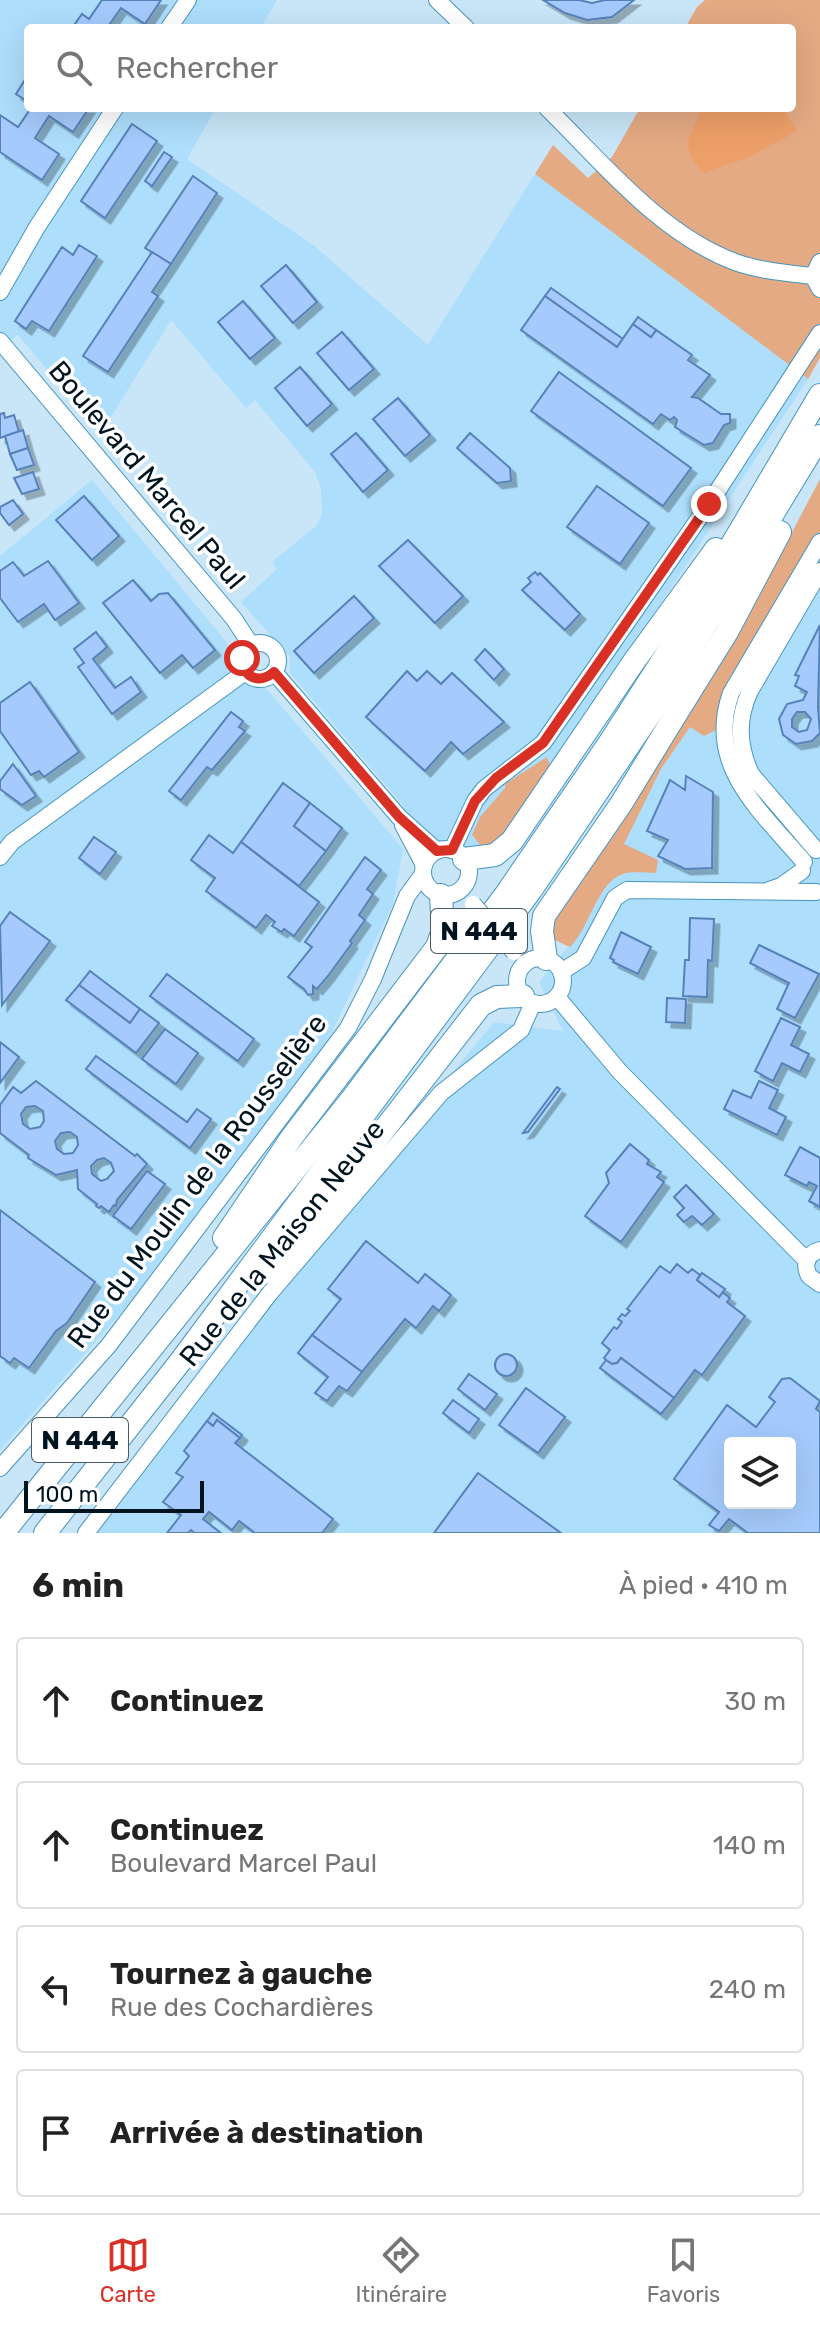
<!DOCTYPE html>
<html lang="fr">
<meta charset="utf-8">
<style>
:root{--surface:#fff;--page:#f2f2f2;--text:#222;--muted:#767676;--line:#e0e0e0;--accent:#d93025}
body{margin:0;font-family:Rubik,sans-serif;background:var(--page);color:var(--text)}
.controls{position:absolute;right:24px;bottom:24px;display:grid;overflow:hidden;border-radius:8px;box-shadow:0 8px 32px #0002}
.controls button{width:72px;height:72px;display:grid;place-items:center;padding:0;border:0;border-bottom:2px solid var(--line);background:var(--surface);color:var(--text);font:40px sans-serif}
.scale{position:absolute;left:24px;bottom:20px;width:180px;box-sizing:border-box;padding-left:8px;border:4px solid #001420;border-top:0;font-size:22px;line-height:28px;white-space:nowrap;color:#001420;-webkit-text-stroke:6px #fff;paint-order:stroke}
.stop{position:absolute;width:24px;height:24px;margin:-18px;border:6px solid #d93025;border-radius:50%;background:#fff}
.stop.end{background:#d93025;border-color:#fff;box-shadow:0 2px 8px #0008}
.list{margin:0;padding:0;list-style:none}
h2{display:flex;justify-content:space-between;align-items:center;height:104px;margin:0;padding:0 32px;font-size:34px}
h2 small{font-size:26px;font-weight:400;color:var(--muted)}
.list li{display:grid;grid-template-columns:52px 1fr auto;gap:24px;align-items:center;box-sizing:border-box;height:128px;margin:0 16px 16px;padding:0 16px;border:2px solid var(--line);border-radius:8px}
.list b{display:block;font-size:30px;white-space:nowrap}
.list p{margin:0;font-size:26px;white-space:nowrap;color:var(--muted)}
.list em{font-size:26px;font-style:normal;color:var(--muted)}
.icon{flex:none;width:44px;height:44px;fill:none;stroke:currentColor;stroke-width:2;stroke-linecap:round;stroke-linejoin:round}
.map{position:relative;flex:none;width:820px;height:1533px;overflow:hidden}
.search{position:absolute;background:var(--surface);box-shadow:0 8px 32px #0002;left:24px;right:24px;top:24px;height:88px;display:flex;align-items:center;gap:20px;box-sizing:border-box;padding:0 28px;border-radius:8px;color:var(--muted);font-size:30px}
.sheet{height:680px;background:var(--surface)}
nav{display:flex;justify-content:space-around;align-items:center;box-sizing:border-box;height:112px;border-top:2px solid var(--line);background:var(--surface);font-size:22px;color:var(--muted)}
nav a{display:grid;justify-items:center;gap:4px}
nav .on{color:var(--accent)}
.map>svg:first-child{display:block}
.built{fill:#addefc;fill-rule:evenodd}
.green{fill:#e3aa84}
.forest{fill:#ed9f68}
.building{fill:#a5cafb;stroke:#5682ba;stroke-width:2;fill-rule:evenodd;filter:url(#shadow)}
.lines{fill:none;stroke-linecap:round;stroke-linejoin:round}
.minor-casing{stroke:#4795bf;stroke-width:18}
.highway-casing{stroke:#4795bf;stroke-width:24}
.minor{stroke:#fff;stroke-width:16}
.highway{stroke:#fff;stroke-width:22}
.minor-bridge-casing{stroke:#4795bf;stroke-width:18;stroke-linecap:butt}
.minor-bridge{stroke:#fff;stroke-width:16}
.route{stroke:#d93025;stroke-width:10}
.labels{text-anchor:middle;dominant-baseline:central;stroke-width:7;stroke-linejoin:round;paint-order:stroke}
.shield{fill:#fff;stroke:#4c5a63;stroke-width:2}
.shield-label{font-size:26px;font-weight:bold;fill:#001420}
.street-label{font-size:28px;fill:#001420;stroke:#fff}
</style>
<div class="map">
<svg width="820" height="1533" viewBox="0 0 820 1533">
<defs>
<filter id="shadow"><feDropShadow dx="5.5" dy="5.5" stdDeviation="0" flood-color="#0004"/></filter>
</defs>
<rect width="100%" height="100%" fill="#c8e6f8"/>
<g class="built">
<path d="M0 0H277L261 28H28V108H216L187 159 313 245 428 345 535 174 808 379 560 757 479 851 433 839 410 820 402 804 290 673V657L241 602 277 569 272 562 316 526 322 514 321 489 315 472 255 400 246 408 171 320 101 433 17 334 9 344 0 336Z"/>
<path d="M92 480 224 639 241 664 271 694 403 849 393 904 327 1042 126 1307 0 1450V556Z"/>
<path d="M820 531V1533H76L494 1022 563 1031 539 982 572 942 661 769 690 727 704 736 716 730 718 712 729 683ZM730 1443H790V1503H730Z"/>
</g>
<g class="green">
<path d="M705 0H820V358L808 379 535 174 553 145 588 178 612 157 640 108H792V28H685L697 7Z"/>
<path d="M820 479V531L729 683 718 712 716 730 704 736 690 727 661 769 624 844 658 860 656 873C646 873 632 871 623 874 598 881 589 929 570 947L548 937 549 922 753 606Z"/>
<path d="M547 757 551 768 520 821 487 853 472 835 480 817 505 788V784Z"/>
</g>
<path class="forest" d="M701 108H783L797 131 747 158 703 173C675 141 694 138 701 108Z"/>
<g class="building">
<path d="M102 0H161L145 24 121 8 107 28H72L82 14 89 19Z"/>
<path d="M543 0H579L592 3 605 0H634L612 17 587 20 565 13Z"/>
<path d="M28 75V102L16 94Z"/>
<path d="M31 108H89L73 132 49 116 35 138 59 154 42 180 0 152V115L18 127Z"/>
<path d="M132 124 157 141 105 218 81 201Z"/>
<path d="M164 152 172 157 152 186 145 181Z"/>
<path d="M193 176 217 193 171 264 145 248Z"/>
<path d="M79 245 97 256 49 331 32 321 26 329 15 321 62 247 73 255Z"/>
<path d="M152 252 171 264 152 292 158 296 108 372 83 356Z"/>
<path d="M286 265 317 302 293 323 261 286Z"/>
<path d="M551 288 623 339 617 347 545 296Z"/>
<path d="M545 296 617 347 633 324 651 337 656 330 692 355 688 360 710 375 692 397 698 398 721 414H730V423L724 425 713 443 704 445 675 427 677 420 674 417 670 420 661 414 653 424 521 330Z"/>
<path d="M243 301 275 338 250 359 218 322Z"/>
<path d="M638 317 656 330 651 337 633 324Z"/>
<path d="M342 332 374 369 349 390 317 353Z"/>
<path d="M300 367 332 404 307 426 275 388Z"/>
<path d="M559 372 691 468 663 506 531 411Z"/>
<path d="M398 398 430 435 405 456 373 419Z"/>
<path d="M4 413 5 418 14 415 19 432 0 438V414Z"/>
<path d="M23 430 28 448 10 454 5 436Z"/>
<path d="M356 433 388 470 363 492 331 454Z"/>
<path d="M470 433 510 468 511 481 497 483 457 448Z"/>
<path d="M28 448 34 465 17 470 10 454Z"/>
<path d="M33 472 39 489 22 494 14 478Z"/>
<path d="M597 486 649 523 620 564 567 527Z"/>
<path d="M84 496 119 536 92 560 56 520Z"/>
<path d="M13 500 23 514 9 525 0 513V507Z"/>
<path d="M408 540 463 596 435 623 379 566Z"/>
<path d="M48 561 79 603 55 620 44 604 18 622 0 598V571L13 562 24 576Z"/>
<path d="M535 572 538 575 540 573 580 614 565 630 522 590 531 582 528 578Z"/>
<path d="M133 580 151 601 159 594 168 593 215 650 193 668 182 655 160 673 103 603Z"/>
<path d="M354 596 374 618 314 673 294 651Z"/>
<path d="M820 625 818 707 820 733 812 741 796 744 783 735 779 719 787 704 803 700 807 692 795 686 799 676 795 675ZM797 712H805L811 719 807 730 799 732 792 727V719Z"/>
<path d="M96 632 107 647 93 659 115 688 131 677 141 692 112 714 78 667 84 663 74 649Z"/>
<path d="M485 649 504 669 494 680 475 660Z"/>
<path d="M407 671 417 681 427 671 441 684 452 673 504 722 463 754 451 742 425 771 366 717Z"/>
<path d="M30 682 79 752 44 777 39 771 31 775 0 731V703Z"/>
<path d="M231 712 243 721 239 727 245 731 212 770 207 767 181 800 169 791Z"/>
<path d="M13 764 36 796 22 805 0 789V781Z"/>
<path d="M686 776 713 792 712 868 685 869 658 856 668 840 647 831 670 780 685 790Z"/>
<path d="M283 783 310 803 294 826 326 851 299 886 241 842Z"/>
<path d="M310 803 342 828 326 851 294 826Z"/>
<path d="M209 835 233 853 241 842 319 902 294 936 284 929 282 932 272 926 275 922 266 915 256 928 206 891 215 878 191 860Z"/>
<path d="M94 837 116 852 100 874 79 858Z"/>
<path d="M365 857 381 870 367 889 373 894 359 915 365 920 350 941 352 943 328 976 317 989 313 986V994L308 995 304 989 288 977 312 947 305 942Z"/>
<path d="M10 912 50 941 2 1005 0 926Z"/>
<path d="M690 918 714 919 712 961 708 960 707 997 683 996 685 960H689Z"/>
<path d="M621 932 651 947 638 974 613 962 614 960 610 958Z"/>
<path d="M759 945 819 974 795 1018 777 1009 789 983 750 963Z"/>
<path d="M90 971 140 1009 130 1023 79 985Z"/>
<path d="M167 974 254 1039 238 1061 150 996Z"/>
<path d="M79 985 130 1023 140 1009 159 1023 136 1053 66 1000Z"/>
<path d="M667 998 686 999 685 1023 666 1022Z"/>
<path d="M781 1018 800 1027 791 1045 809 1054 800 1072 782 1063 773 1081 755 1071Z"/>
<path d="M165 1029 198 1053 176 1084 142 1059Z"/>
<path d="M0 1042 19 1057 0 1083Z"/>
<path d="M96 1056 187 1122 197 1109 211 1119 190 1148 86 1069Z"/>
<path d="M36 1081 135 1156 137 1154 147 1164 117 1200 116 1206 114 1205 109 1212 101 1206 99 1208 96 1206 97 1204 78 1189 77 1170 56 1175 28 1158 29 1155 0 1133V1105L13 1087 21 1093ZM35 1106 43 1111 44 1121 40 1127 30 1129 23 1124 21 1114 26 1107ZM70 1132 77 1137 78 1145 73 1153 64 1154 57 1149 55 1141 61 1133ZM104 1158 111 1163 114 1171 107 1179 101 1181 92 1174 91 1166 97 1160Z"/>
<path d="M759 1081 778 1090 769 1108 786 1117 777 1135 724 1109 733 1090 751 1098Z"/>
<path d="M557 1087 560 1089 528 1132 523 1133Z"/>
<path d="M630 1144 649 1160 647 1164 661 1172 657 1177 664 1182 621 1242 585 1216 609 1183 606 1173Z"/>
<path d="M800 1147 820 1158V1207L809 1201 817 1186 809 1182 807 1186 785 1175Z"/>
<path d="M147 1171 165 1184 131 1229 113 1216Z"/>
<path d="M686 1185 714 1214 702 1225 692 1216 684 1222 677 1215 684 1208 674 1197Z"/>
<path d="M0 1210 95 1282 67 1323 56 1331 29 1368 14 1358 10 1363 0 1356Z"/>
<path d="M366 1241 418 1283 425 1274 451 1295 439 1311 433 1306 416 1328 405 1319 362 1372 312 1335 341 1299 328 1289Z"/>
<path d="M677 1264 688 1273 692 1269 700 1275 697 1280 719 1297 722 1292 730 1298 727 1302 745 1316 702 1375 695 1370 674 1398 621 1358 617 1363 612 1364 606 1360 604 1358 610 1350 602 1343 614 1327 617 1329 622 1322 618 1319 622 1314 625 1316 630 1311 627 1309 660 1266 670 1273Z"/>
<path d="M702 1273 725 1289 719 1297 697 1280Z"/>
<path d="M312 1335 362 1372 347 1391 339 1386 327 1401 315 1393 328 1377 298 1353Z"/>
<circle cx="506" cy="1365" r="11"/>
<path d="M621 1358 674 1398 661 1414 600 1368 606 1360 612 1364 617 1363Z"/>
<path d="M469 1374 497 1394 485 1410 458 1389Z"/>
<path d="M790 1378 820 1401 816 1409 820 1412V1533H748L729 1519 719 1531 709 1525 719 1512 674 1479 727 1405 756 1427 775 1402 769 1397 782 1379ZM730 1443H790V1503H730Z"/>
<path d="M526 1388 565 1417 538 1453 499 1425Z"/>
<path d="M453 1400 479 1419 469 1433 443 1413Z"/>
<path d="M213 1413 242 1435 240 1438 217 1420 213 1426 207 1421Z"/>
<path d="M217 1420 240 1438 235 1443 333 1519 322 1533H255L239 1521 232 1530 209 1512 203 1519 221 1533H195L191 1530 188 1533H167L181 1515 163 1502 183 1477 176 1473 189 1456 184 1451 207 1421 213 1426Z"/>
<path d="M478 1473 561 1533H434Z"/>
</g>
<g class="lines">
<defs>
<g id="minor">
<path d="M437 0 466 28"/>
<path d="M169 28 188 0"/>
<path d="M547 108C603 163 660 234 735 262 760 271 787 273 813 276"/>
<path d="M820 262 813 276 820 289"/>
<path d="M0 292 37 227 115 108"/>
<path d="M0 341 234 619 251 645"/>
<circle cx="260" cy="661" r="18"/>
<path d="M274 672 399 817 437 851"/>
<path d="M403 825 424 865"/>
<circle cx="446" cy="872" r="23"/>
<path d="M452 850 475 801 484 789 543 743 709 504 820 333"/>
<path d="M816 850 751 774C738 745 737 719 750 691L820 571"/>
<path d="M0 857 12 842 245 672"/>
<path d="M804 862C761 811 705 766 731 693L820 542"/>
<path d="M769 890 781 886 802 871"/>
<circle cx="540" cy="981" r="23"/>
<path d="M561 972 583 958 615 898 627 890 816 892"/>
<path d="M557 997 620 1072 807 1261"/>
<path d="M820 1250C807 1254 803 1264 809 1276L820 1284"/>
<path d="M0 1468 109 1345 348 1028 373 979 407 896 423 874"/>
<path d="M86 1533 270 1293 441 1093 521 1030 533 1003"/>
</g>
<g id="highway">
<path d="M464 859 495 855 512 841 635 660 716 549"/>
<path d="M546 959 542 931 544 916 621 804 673 719 727 632 780 532"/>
<path d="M224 1238 292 1137 437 947 443 930 441 895"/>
<path d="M263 1273 359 1162 481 1005 497 997 523 996"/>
<path d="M3 1533 351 1100 506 894 610 742 675 641 820 395"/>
<path d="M45 1533 180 1362 531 890 665 692 820 436"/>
</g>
</defs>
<use href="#minor" class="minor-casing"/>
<use href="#highway" class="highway-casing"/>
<use href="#minor" class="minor"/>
<use href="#highway" class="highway"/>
<defs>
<path id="minor-bridge" d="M473 904 514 952"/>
</defs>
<use href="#minor-bridge" class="minor-bridge-casing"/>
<use href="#minor-bridge" class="minor-bridge"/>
</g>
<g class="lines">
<path class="route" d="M242 658C242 677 259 685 274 672L399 817 437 851 452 850 475 801 496 778 543 743 709 504"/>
</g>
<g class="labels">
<g class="shield">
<rect x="431" y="909" width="96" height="44" rx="6"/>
<rect x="32" y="1418" width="96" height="44" rx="6"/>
</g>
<g class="shield-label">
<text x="479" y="931">N 444</text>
<text x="80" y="1440">N 444</text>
</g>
<g class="street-label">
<text transform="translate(147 475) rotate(50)">Boulevard Marcel Paul</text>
<text transform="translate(197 1181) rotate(-53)">Rue du Moulin de la Rousselière</text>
<text transform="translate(282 1243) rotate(-51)">Rue de la Maison Neuve</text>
</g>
</g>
</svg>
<div class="controls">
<button><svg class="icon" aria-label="layers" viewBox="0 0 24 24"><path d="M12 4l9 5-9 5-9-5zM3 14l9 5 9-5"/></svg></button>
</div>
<div class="scale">100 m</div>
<div class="stop" style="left:242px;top:658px"></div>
<div class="stop end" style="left:709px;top:504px"></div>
<div class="search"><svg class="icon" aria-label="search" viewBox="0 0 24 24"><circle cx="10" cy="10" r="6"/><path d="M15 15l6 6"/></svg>Rechercher</div>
</div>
<section class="sheet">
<h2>6 min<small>À pied · 410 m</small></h2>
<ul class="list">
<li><svg class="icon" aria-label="ahead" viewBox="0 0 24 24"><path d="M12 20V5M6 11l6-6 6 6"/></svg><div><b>Continuez</b></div><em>30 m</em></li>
<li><svg class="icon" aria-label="ahead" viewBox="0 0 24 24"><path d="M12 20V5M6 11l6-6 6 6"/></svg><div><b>Continuez</b><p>Boulevard Marcel Paul</p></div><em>140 m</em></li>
<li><svg class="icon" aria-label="left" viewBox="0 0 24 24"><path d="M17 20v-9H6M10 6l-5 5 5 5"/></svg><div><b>Tournez à gauche</b><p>Rue des Cochardières</p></div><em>240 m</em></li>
<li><svg class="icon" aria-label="arrive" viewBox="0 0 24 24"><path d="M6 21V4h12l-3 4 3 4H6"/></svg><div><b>Arrivée à destination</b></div></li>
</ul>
</section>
<nav>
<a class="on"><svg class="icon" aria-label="map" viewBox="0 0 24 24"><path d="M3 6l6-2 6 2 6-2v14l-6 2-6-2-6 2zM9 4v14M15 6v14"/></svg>Carte</a>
<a><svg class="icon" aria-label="directions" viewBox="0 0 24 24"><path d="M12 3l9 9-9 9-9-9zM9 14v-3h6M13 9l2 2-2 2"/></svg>Itinéraire</a>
<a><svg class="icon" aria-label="saved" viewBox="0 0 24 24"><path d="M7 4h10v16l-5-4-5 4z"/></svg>Favoris</a>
</nav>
